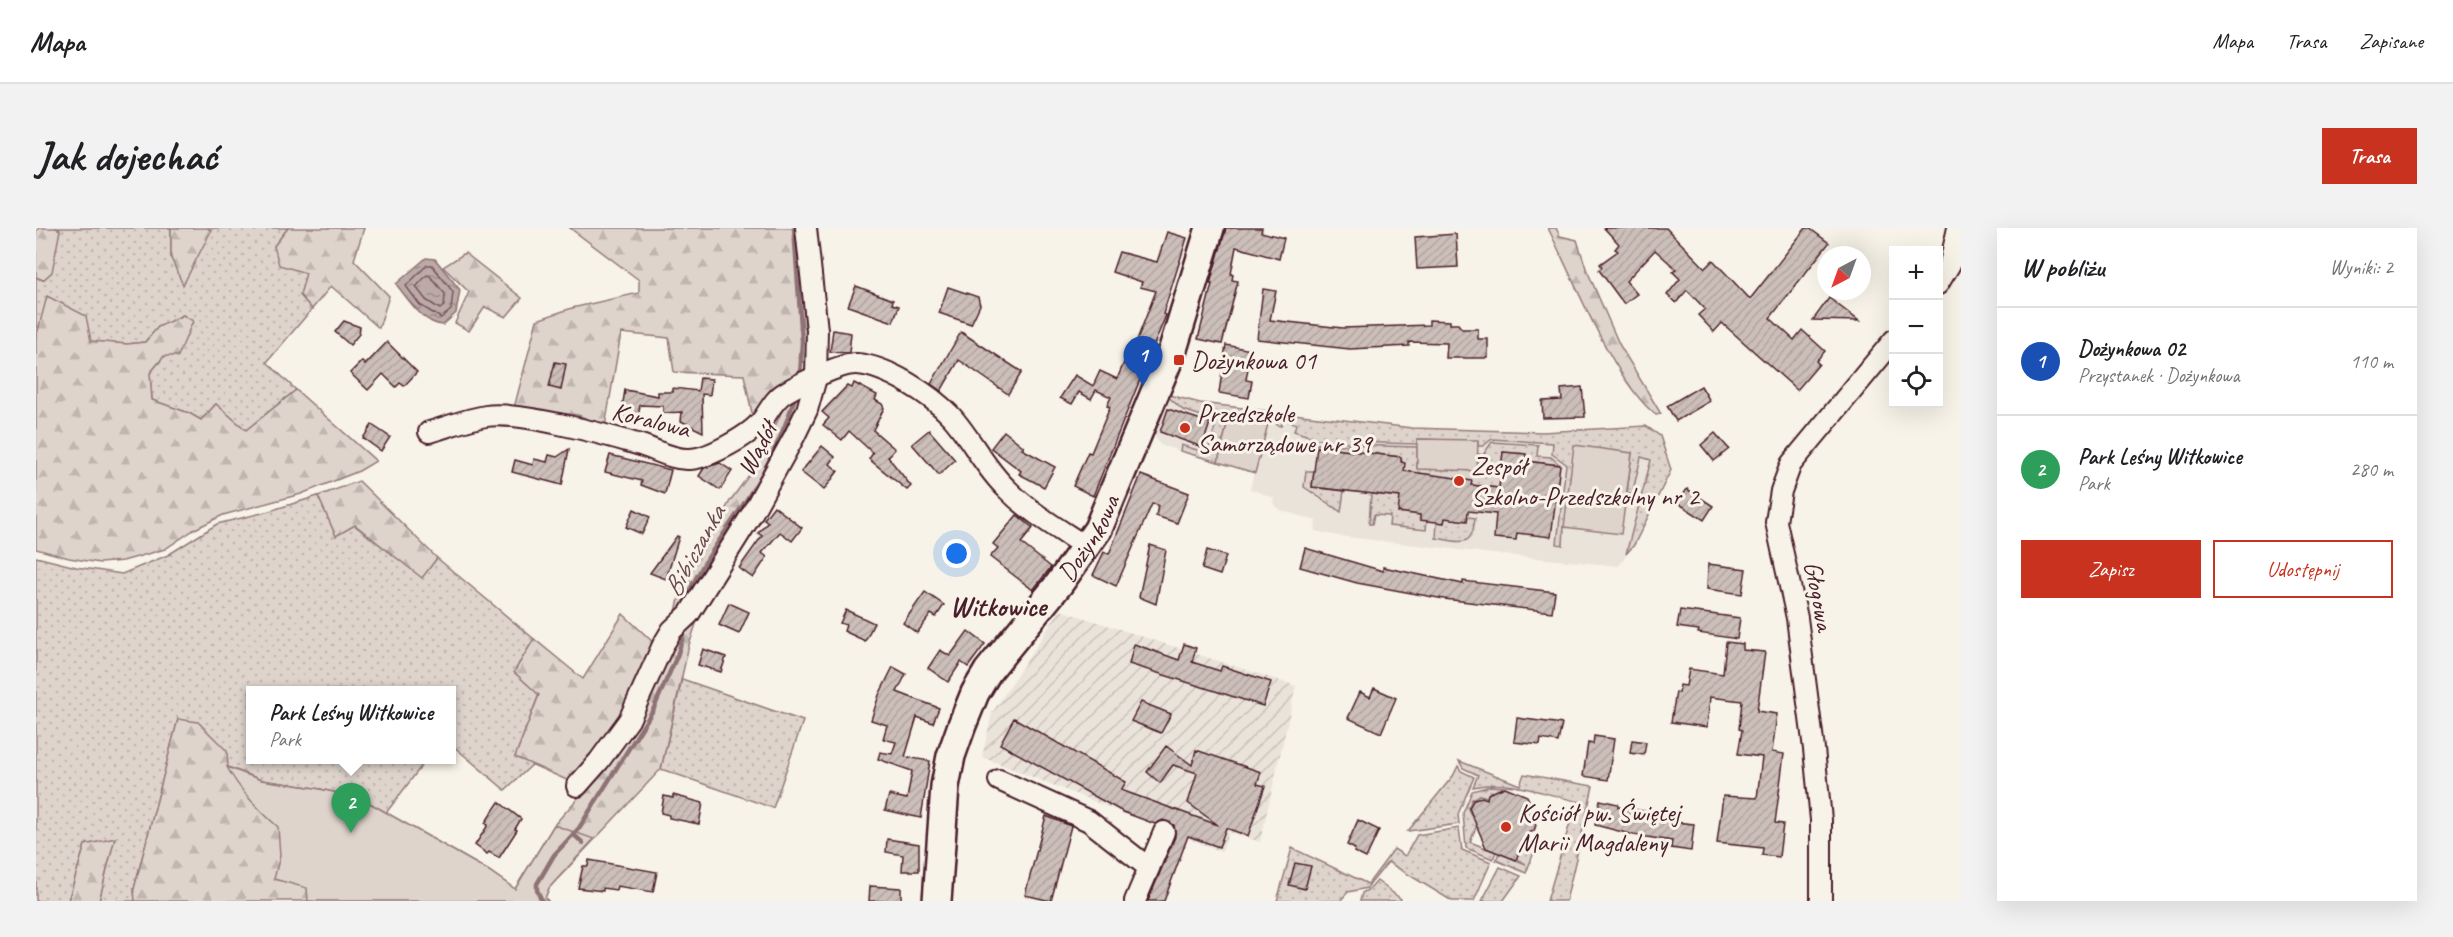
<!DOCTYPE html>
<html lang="pl">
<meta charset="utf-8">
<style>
:root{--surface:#fff;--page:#f2f2f2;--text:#202124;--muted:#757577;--line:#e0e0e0;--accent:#c8321e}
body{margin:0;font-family:Caveat,sans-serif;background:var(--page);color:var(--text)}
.controls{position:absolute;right:18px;top:18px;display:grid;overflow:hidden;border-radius:0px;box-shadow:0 6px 24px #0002}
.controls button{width:54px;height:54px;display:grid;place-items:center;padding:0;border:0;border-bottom:2px solid var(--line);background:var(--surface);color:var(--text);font:30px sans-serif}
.compass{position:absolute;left:1781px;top:18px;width:54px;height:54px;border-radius:50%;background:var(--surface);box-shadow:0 6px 24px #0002;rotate:221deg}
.you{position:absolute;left:921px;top:326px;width:21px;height:21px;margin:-15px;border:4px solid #fff;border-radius:50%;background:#1a73e8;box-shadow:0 0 0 9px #1a73e833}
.badge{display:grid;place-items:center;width:39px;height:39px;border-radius:50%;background:var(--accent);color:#fff;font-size:20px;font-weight:700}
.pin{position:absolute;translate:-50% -50px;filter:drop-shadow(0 2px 3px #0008)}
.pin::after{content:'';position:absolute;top:32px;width:21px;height:18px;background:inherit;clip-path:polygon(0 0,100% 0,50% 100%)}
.popup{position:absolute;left:210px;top:458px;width:210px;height:78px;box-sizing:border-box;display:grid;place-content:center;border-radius:0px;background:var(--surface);filter:drop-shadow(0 2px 4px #0005);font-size:20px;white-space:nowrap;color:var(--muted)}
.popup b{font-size:22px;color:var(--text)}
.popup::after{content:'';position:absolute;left:50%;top:100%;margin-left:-12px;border:12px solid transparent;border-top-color:var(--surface)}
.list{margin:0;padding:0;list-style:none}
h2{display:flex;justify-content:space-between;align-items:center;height:78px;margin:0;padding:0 24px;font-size:26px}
h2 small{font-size:20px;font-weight:400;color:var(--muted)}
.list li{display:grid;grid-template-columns:39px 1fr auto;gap:18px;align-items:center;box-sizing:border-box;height:108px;padding:0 24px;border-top:2px solid var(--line)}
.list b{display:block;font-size:22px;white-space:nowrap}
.list p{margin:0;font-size:20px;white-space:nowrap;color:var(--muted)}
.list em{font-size:20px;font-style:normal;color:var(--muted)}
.actions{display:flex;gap:12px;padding:18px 24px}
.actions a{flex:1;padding:14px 0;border:2px solid var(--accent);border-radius:0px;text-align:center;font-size:21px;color:var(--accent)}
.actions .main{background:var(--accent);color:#fff}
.icon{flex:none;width:33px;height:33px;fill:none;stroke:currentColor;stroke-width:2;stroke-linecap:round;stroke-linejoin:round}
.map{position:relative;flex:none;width:1925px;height:673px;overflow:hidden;border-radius:0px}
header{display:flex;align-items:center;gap:36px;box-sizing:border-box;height:84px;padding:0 30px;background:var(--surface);border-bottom:2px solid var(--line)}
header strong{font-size:28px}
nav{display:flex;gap:33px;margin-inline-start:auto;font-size:21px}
.intro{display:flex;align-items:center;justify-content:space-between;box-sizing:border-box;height:144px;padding:0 36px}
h1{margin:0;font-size:42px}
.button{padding:15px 27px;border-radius:0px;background:var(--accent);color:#fff;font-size:21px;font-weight:700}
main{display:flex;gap:36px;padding:0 36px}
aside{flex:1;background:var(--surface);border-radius:0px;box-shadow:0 6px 24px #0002}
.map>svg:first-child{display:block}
.built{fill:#eae3da}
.industrial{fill:url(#industrial-furrows)}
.grass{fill:url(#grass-dots);stroke:#947a7c;stroke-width:1.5}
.forest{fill:url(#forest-firs);stroke:#947a7c;stroke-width:1.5}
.park{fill:#ded4cc;stroke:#947a7c;stroke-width:1.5}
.water{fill:url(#water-ripples);stroke:#8e7275;stroke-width:1.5}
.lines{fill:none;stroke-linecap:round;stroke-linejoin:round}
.shore{stroke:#78575d;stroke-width:1.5}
.stream{stroke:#8e7275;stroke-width:4.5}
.building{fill:url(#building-hatch);stroke:#4a1f2b;stroke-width:1.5}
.street-casing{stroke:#4a1f2b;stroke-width:24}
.secondary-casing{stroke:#4a1f2b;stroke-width:32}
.street{stroke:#f7f3e8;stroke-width:20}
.secondary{stroke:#f7f3e8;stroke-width:27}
.poi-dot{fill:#c8321e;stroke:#f7f3e8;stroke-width:2}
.labels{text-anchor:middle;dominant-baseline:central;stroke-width:6;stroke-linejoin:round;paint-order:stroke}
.poi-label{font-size:26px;fill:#4a1f2b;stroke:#f7f3e8;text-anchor:start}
.street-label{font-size:26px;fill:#4a1f2b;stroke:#f7f3e8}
.water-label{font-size:27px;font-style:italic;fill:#6c4950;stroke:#f7f3e8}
.quarter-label{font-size:28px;font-weight:bold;fill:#4a1f2b;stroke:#f7f3e8}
</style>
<header>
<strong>Mapa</strong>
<nav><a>Mapa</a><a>Trasa</a><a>Zapisane</a></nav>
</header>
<div class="intro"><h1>Jak dojechać</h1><a class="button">Trasa</a></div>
<main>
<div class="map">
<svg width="1925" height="673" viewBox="0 0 1925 673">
<defs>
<pattern id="industrial-furrows" width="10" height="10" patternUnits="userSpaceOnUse" patternTransform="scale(1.5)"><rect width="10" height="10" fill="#eae3da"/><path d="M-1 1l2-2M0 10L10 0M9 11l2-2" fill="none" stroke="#cac2bb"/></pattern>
<pattern id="grass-dots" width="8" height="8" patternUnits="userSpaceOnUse" patternTransform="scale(1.5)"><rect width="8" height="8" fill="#ded4cc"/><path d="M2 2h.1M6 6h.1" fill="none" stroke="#c0b6af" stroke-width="1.8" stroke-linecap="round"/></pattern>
<pattern id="forest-firs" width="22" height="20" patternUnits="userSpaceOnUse" patternTransform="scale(1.5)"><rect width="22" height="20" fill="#ded4cc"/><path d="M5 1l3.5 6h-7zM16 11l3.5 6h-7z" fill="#c0b6af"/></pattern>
<pattern id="water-ripples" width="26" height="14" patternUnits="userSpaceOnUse" patternTransform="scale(1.5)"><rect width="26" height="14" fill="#bcaaa7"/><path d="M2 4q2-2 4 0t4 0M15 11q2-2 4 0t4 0" fill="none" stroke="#9b8a88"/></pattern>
<pattern id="building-hatch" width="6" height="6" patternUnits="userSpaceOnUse" patternTransform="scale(1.5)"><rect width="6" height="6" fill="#ccbfb9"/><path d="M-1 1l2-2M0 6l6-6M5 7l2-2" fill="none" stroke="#b1a49f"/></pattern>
</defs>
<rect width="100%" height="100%" fill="#f7f3e8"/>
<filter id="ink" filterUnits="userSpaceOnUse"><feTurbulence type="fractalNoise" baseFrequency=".0167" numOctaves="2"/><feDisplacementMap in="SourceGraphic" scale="12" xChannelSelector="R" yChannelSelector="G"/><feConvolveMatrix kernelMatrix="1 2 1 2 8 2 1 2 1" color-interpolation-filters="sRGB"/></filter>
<g filter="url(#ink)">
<path class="built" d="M1129 166 1164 175 1376 200 1507 204 1610 198 1624 208 1635 242 1598 316 1583 338 1458 326 1302 308 1279 303 1280 293 1244 282 1237 275 1238 270 1214 261 1218 245 1124 217 1116 204Z"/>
<path class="industrial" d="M1024 382 1260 458 1224 614 1193 604 1186 624 946 529 956 485Z"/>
<g class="grass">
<path d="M20 0H135V30L175 3 172 0H252L238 18 271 45 264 67 276 81 231 134 260 162 210 202 180 176 165 192 153 185 116 172 114 145 157 94 147 87 122 99 109 114 91 116 0 110V49L7 52 24 3Z"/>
<path d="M1129 166 1164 175 1376 200 1507 204 1610 198 1624 208 1635 242 1598 317 1590 326 1615 232 1605 229 1596 267 1591 265 1596 225 1528 299 1527 317 1521 316 1530 236 1516 226 1517 215 1456 211 1447 218H1442V213L1381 211V216L1309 214 1273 210V208L1258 203 1260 196 1248 191 1245 198 1241 197V194L1193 185 1169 189 1147 182Z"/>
<path d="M1193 189 1182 234 1144 223 1145 217 1171 225 1181 193 1175 191Z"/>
<path d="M1456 214 1502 217 1501 228 1515 229 1524 237 1489 233V226L1467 224 1463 260 1435 257V253L1368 243 1365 229 1281 219V216L1381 219V240L1441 242 1442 226 1447 227Z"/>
<path d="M1270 243H1278L1276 259 1308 263 1305 284 1268 259Z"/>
<path d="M1357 263 1391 292 1390 302 1353 298 1354 288 1338 287 1336 296H1333L1335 266 1356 268Z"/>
<path d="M282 268 300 308 318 297 386 349 401 330 498 411 478 444 503 466 479 529 497 536 469 562 416 517V462H214V532H390L350 585 316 565 306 566 279 560 225 552 191 539 142 491 98 661 99 673H63L78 611 49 617 32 673H0V329L40 339 86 346 132 327 181 296 230 284Z"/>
<path d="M1432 289 1439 290C1436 321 1426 314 1400 310L1401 294 1408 295 1409 290 1431 293Z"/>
<path d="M646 451 767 493 737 580 625 541Z"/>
<path d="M1423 533 1484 557 1488 546 1557 558 1530 673H1511L1536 588 1543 581 1545 574C1509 567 1473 550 1437 559L1442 547 1427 540Z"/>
<path d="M1422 538 1425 543 1438 549 1422 586 1423 596 1372 603 1417 548Z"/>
<path d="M1454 558 1469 559 1458 564 1454 563 1451 569 1444 567 1436 571 1432 581 1436 589 1443 592 1434 614 1460 624 1457 631 1430 620 1427 585 1436 563Z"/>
<path d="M1423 600 1426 622 1455 634 1438 673H1416L1352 634 1331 660 1312 664 1304 673H1241L1256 620 1332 656 1358 621 1369 628 1381 607Z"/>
<path d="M1489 608 1502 614 1490 645 1460 632 1463 625 1490 636 1480 631Z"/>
<path d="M1464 639 1485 648 1467 673H1446Z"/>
<path d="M1341 653 1365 671 1364 673H1324L1326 665 1335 660Z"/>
</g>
<g class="forest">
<path d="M3 0H20L24 2 16 44 7 52 0 49V3Z"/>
<path d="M135 0H172L175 3 147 57 135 30Z"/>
<path d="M252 0H328L318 32 353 68 343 100 295 58 276 81 264 67 270 45 243 37 238 18Z"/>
<path d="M534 0H764L776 101 775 146 717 190 708 147 638 144 633 110 585 105 569 199 542 187 478 180 501 92 536 80 603 65V52Z"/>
<path d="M1512 0H1520L1524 8 1541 12 1550 40 1583 116 1625 186 1620 187C1578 154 1537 50 1512 0Z"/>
<path d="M429 25 486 70 470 89 449 79 433 103 419 95 433 64 407 39Z"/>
<path d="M11 68 50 88 55 113 91 116 109 114 122 99 147 87 157 93 142 128H128L114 145 116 172 153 185 165 192 180 176 210 202 260 162 340 233 323 243 265 266 187 287 159 301 129 321 87 333 64 335 33 330 0 321V110Z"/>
<path d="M771 162 730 249 638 393 645 362 694 273 724 232 752 169Z"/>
<path d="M323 253 401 330 386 350 319 297 300 308 282 268Z"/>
<path d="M587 386 620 417 589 492 542 557 479 529 503 467 478 444 498 411 547 451Z"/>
<path d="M660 396 653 417 625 541 513 660 509 670 512 673H99L98 661 142 491 162 494 191 523 192 539 225 552 279 560 306 566 316 565 453 643 479 661 518 597 550 561 640 409Z"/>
<path d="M79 610 63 673H32L49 617Z"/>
</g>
<g class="park">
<path d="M1193 189 1232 196 1219 245 1182 234Z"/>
<path d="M1381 211 1442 212 1441 243 1381 241Z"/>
<path d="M1538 217 1596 225 1585 306 1528 299Z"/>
<path d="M191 539 225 552 279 560 306 566 316 565 453 643 479 661 518 597 558 611 513 660 509 670 512 673H272L271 660 238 651 244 628 242 599C222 581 204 563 191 539Z"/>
</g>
<path class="water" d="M390 30 399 31 424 62 420 85 407 97C387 96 372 71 360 56Z"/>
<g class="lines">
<g class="shore">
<path d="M391 37H396L417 64 415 82 405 90 384 77 370 58Z"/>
<path d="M391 47 394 48 409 66 408 78 404 81 390 72 380 59Z"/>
</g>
<g class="stream">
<path d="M758 0 766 113 764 149"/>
<path d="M646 380C664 334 696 297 721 255 737 228 751 196 760 166"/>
<path d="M537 606 547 615"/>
<path d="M506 673 501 662V656L518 627 543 600 617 482 641 428 647 409 646 401"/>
</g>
</g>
<g class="building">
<path d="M1190 0H1226L1225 4 1248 10 1243 31 1200 19 1195 46 1197 47 1196 52 1202 53 1186 116 1162 111 1176 56H1174L1177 45Z"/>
<path d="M1568 0H1630L1669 40 1677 32 1714 71 1770 0H1773L1793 15 1734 90 1758 112 1766 102 1789 123 1780 133 1783 136 1761 162 1686 95 1678 104 1662 87 1669 81 1651 62 1640 75 1631 67 1644 51 1637 44 1640 41 1619 22 1590 53 1601 66 1588 76 1563 42 1566 39 1564 36 1582 23 1579 21 1583 16Z"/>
<path d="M1131 4 1151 10 1127 86 1130 87 1057 268 1037 258 1052 224 1055 225 1074 179 1071 178 1075 169 1060 162 1055 171 1043 164 1036 176 1024 170 1039 147 1057 158 1064 143 1081 151 1096 116 1099 117 1120 63 1104 59 1106 54 1076 44 1083 24 1121 34Z"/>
<path d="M1420 6 1422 39 1381 41 1379 9Z"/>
<path d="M820 58 857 72 856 76 863 78 857 94 812 78Z"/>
<path d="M912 59 942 69 944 77 935 96 903 85Z"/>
<path d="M1227 61 1240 63 1234 92 1307 100 1393 97V92L1414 93V96H1422L1426 101H1442V111H1452V130H1410L1411 115 1373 114V118L1314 121 1221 111Z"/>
<path d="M1793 70 1823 93 1777 92Z"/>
<path d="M308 93 324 99 323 106 314 117 299 104Z"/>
<path d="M797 102 815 105 813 125 794 124Z"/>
<path d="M925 104 986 144 972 166 923 132 905 163 895 156Z"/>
<path d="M351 114 381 144 368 158 364 155 360 159 347 146 332 162 314 145 326 133 329 137Z"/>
<path d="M1190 117 1215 122 1210 152 1216 153 1213 170 1183 165Z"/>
<path d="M519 134 530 136 525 162 513 159Z"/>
<path d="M664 150 676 151 674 167 666 166 667 204 645 193 646 184 627 185V178L604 177 601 197 584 194 589 162 622 168V164H637V160L662 163Z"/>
<path d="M818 155 841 167 839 172 846 176 848 180 837 202 859 221 852 229 875 258 871 262 833 231 837 225 813 203 806 212 787 197 793 190 786 184 811 158 816 160Z"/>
<path d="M1665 158 1674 173 1640 193 1631 178Z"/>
<path d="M1546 159 1549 189 1507 190 1506 173 1526 172 1525 161Z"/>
<path d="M1132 181 1174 195 1166 219 1124 204Z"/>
<path d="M336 197 354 209 345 223 327 210Z"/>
<path d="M893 202 919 232 903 247 876 216Z"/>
<path d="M968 203 988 219 986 221 1019 239 1008 259 983 246 985 243 955 220Z"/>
<path d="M1679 205 1693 221 1678 233 1665 217Z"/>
<path d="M786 218 799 229 794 236 802 243 788 262 765 244Z"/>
<path d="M1281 219 1365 229V234L1369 235 1368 243 1413 249 1436 253 1435 257 1463 260 1467 224 1490 226 1489 233 1524 237 1515 309 1481 305 1480 312 1458 310 1460 286 1432 283 1431 293 1409 290 1408 295 1384 292V287L1362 284 1364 269 1276 259Z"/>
<path d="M533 221 526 257 476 244 479 232 497 237 498 231 511 234 513 227 521 229Z"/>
<path d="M574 227 635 242 629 266 605 257 606 253 569 244Z"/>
<path d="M684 235 696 243 684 262 663 248 668 240Z"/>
<path d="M1105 247 1153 265 1141 295 1120 288 1122 277 1116 276 1080 358 1057 347 1068 324 1073 326Z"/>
<path d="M1651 261 1677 278 1668 292 1642 275Z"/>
<path d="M738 278 766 300 756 313 744 304 726 325 731 329 717 350 703 340 726 308 722 305 732 294 728 291Z"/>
<path d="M598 281 614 289 606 306 590 299Z"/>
<path d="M981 287 997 300 985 315 1015 339 997 362 954 329 962 320 957 316Z"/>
<path d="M641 308 643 309 630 351 614 345Z"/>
<path d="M1114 317 1130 322 1120 376 1103 369Z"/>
<path d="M1269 320 1347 343V339L1427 356V353L1519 364 1516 384 1408 371 1321 355 1264 339Z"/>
<path d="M1171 322 1190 328 1184 347 1166 341Z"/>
<path d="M1672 336 1710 341 1706 366 1671 361Z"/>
<path d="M889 364 908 377 900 389 895 386 881 405 867 395Z"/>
<path d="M693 375 713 384 703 406 683 397Z"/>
<path d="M810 382 838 395 829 413 808 403 810 397 804 395Z"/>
<path d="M1644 382 1704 390 1701 411 1662 405 1663 402 1641 399Z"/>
<path d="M932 403 949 416 932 439 925 434 912 454 892 440 904 422 914 428Z"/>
<path d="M1690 414 1707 416V422L1729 424 1721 483 1741 486 1736 524 1748 526 1739 595 1747 596 1743 629 1726 627 1727 620 1681 615 1687 568 1721 570 1726 529 1702 526 1706 502 1703 501 1706 473 1674 469 1671 499 1635 494 1640 464 1643 465 1644 457 1650 458 1653 441 1687 446Z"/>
<path d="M1098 416 1143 432 1148 416 1160 420 1156 434 1184 443 1186 438 1235 454 1227 478 1093 436Z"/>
<path d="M667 421 690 429 685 444 662 437Z"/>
<path d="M857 439 870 446 861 464 903 480 897 495 881 489 869 529 894 533 885 590 849 582 853 567 871 571 876 543 842 531 844 524 856 526 860 514 847 511 851 497 835 492 843 467Z"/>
<path d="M1338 460 1360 470 1345 505 1312 490 1324 464 1334 469Z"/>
<path d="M1105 474 1135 486 1125 505 1095 493Z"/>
<path d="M978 490 1090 554 1085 562 1182 597 1152 575 1161 545 1137 537 1124 555 1111 544 1130 518 1156 537 1160 522 1225 544 1221 556 1229 558 1212 608 1190 600 1183 619 1152 608 1128 673H1112L1139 609 1138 597 1127 592 1119 596 1087 584 964 516Z"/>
<path d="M1481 490 1526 496 1522 514 1505 511 1504 517 1478 514Z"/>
<path d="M1558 508 1578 511 1572 552 1547 548 1552 515 1557 516Z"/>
<path d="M1596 512 1610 514 1608 527 1594 525Z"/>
<path d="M1469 559 1491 568 1499 585 1497 590 1500 597 1498 603 1490 606 1480 632 1450 620 1433 580 1438 571 1446 569 1451 571 1452 566Z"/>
<path d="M637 567 667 575 663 596 633 590V587L625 585 628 568 637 570Z"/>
<path d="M1564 572 1582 576V579L1620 585 1619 592 1658 596 1655 623 1635 620 1636 613 1598 607 1559 597Z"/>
<path d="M463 574 485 591 479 601 481 602 463 630 453 624 451 626 439 617 452 597 449 595Z"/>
<path d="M1010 588 1035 598 1015 673 989 667Z"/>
<path d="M1322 592 1343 602 1330 630 1318 624 1319 621 1311 617Z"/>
<path d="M851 611 883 616V643H866L867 627 850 624Z"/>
<path d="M553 632 621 644 617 664 581 658 580 662 567 660V663L542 660 547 638H552Z"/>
<path d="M1259 635 1275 638 1269 661 1253 657Z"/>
<path d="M834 658 865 660V673H833Z"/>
</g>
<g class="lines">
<defs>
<g id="street">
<path d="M1902 56 1914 36 1922 0"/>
<path d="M393 204C412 199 430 191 450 188 481 183 568 206 601 216 617 220 636 232 653 231 672 231 715 207 727 191 734 181 739 170 750 164 765 155 805 135 821 136 851 138 895 167 915 188 935 210 948 239 970 260 993 284 1023 301 1050 319"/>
<path d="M963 552 1053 593 1113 640 1099 673"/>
<path d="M541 558 563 533 593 492 627 417 636 402 653 386 714 289 758 209 771 182 780 150 781 102 770 0"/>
<path d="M1113 640 1128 604"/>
<path d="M1785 673V592L1778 521 1761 390 1740 294 1745 263 1755 236 1858 112"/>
</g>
<g id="secondary">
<path id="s1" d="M901 673 909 558 915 528 926 497 939 465 952 443 1023 356 1062 301 1137 121 1174 0"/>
</g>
</defs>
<use href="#street" class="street-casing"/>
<use href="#secondary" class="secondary-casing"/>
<use href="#street" class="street"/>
<use href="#secondary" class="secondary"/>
</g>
</g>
<g class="poi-dot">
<rect x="1137" y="126" width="12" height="12" rx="3"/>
<circle cx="1149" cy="200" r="6"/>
<circle cx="1423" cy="253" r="6"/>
<circle cx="1470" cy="599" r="6"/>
</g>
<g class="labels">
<g class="poi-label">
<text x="1155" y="132">Dożynkowa 01</text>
<text x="1161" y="185">Przedszkole<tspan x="1161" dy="30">Samorządowe nr 39</tspan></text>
<text x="1435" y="238">Zespół<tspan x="1435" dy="30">Szkolno-Przedszkolny nr 2</tspan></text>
<text x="1482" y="584">Kościół pw. Świętej<tspan x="1482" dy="30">Marii Magdaleny</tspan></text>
</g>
<g class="street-label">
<text transform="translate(615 192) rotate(14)">Koralowa</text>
<text transform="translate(721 221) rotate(-62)">Wądół</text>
<text stroke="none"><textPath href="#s1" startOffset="406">Dożynkowa</textPath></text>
<text transform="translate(1783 368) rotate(79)">Głogowa</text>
</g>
<g class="water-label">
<text transform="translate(658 323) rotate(-61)">Bibiczanka</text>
</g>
<g class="quarter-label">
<text x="962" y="378">Witkowice</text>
</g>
</g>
</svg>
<div class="controls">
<button>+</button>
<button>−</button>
<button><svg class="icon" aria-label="locate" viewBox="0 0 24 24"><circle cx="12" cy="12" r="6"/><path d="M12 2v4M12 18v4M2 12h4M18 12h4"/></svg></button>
</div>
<svg class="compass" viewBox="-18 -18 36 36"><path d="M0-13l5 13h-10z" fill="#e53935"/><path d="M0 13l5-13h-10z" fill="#757577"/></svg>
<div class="you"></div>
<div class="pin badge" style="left:1107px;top:158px;background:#1a4fb4">1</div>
<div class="pin badge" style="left:315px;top:605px;background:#2e9e5b">2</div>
<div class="popup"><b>Park Leśny Witkowice</b>Park</div>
</div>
<aside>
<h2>W pobliżu<small>Wyniki: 2</small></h2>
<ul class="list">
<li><span class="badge" style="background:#1a4fb4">1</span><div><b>Dożynkowa 02</b><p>Przystanek · Dożynkowa</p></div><em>110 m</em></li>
<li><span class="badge" style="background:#2e9e5b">2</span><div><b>Park Leśny Witkowice</b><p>Park</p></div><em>280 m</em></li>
</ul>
<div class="actions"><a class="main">Zapisz</a><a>Udostępnij</a></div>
</aside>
</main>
